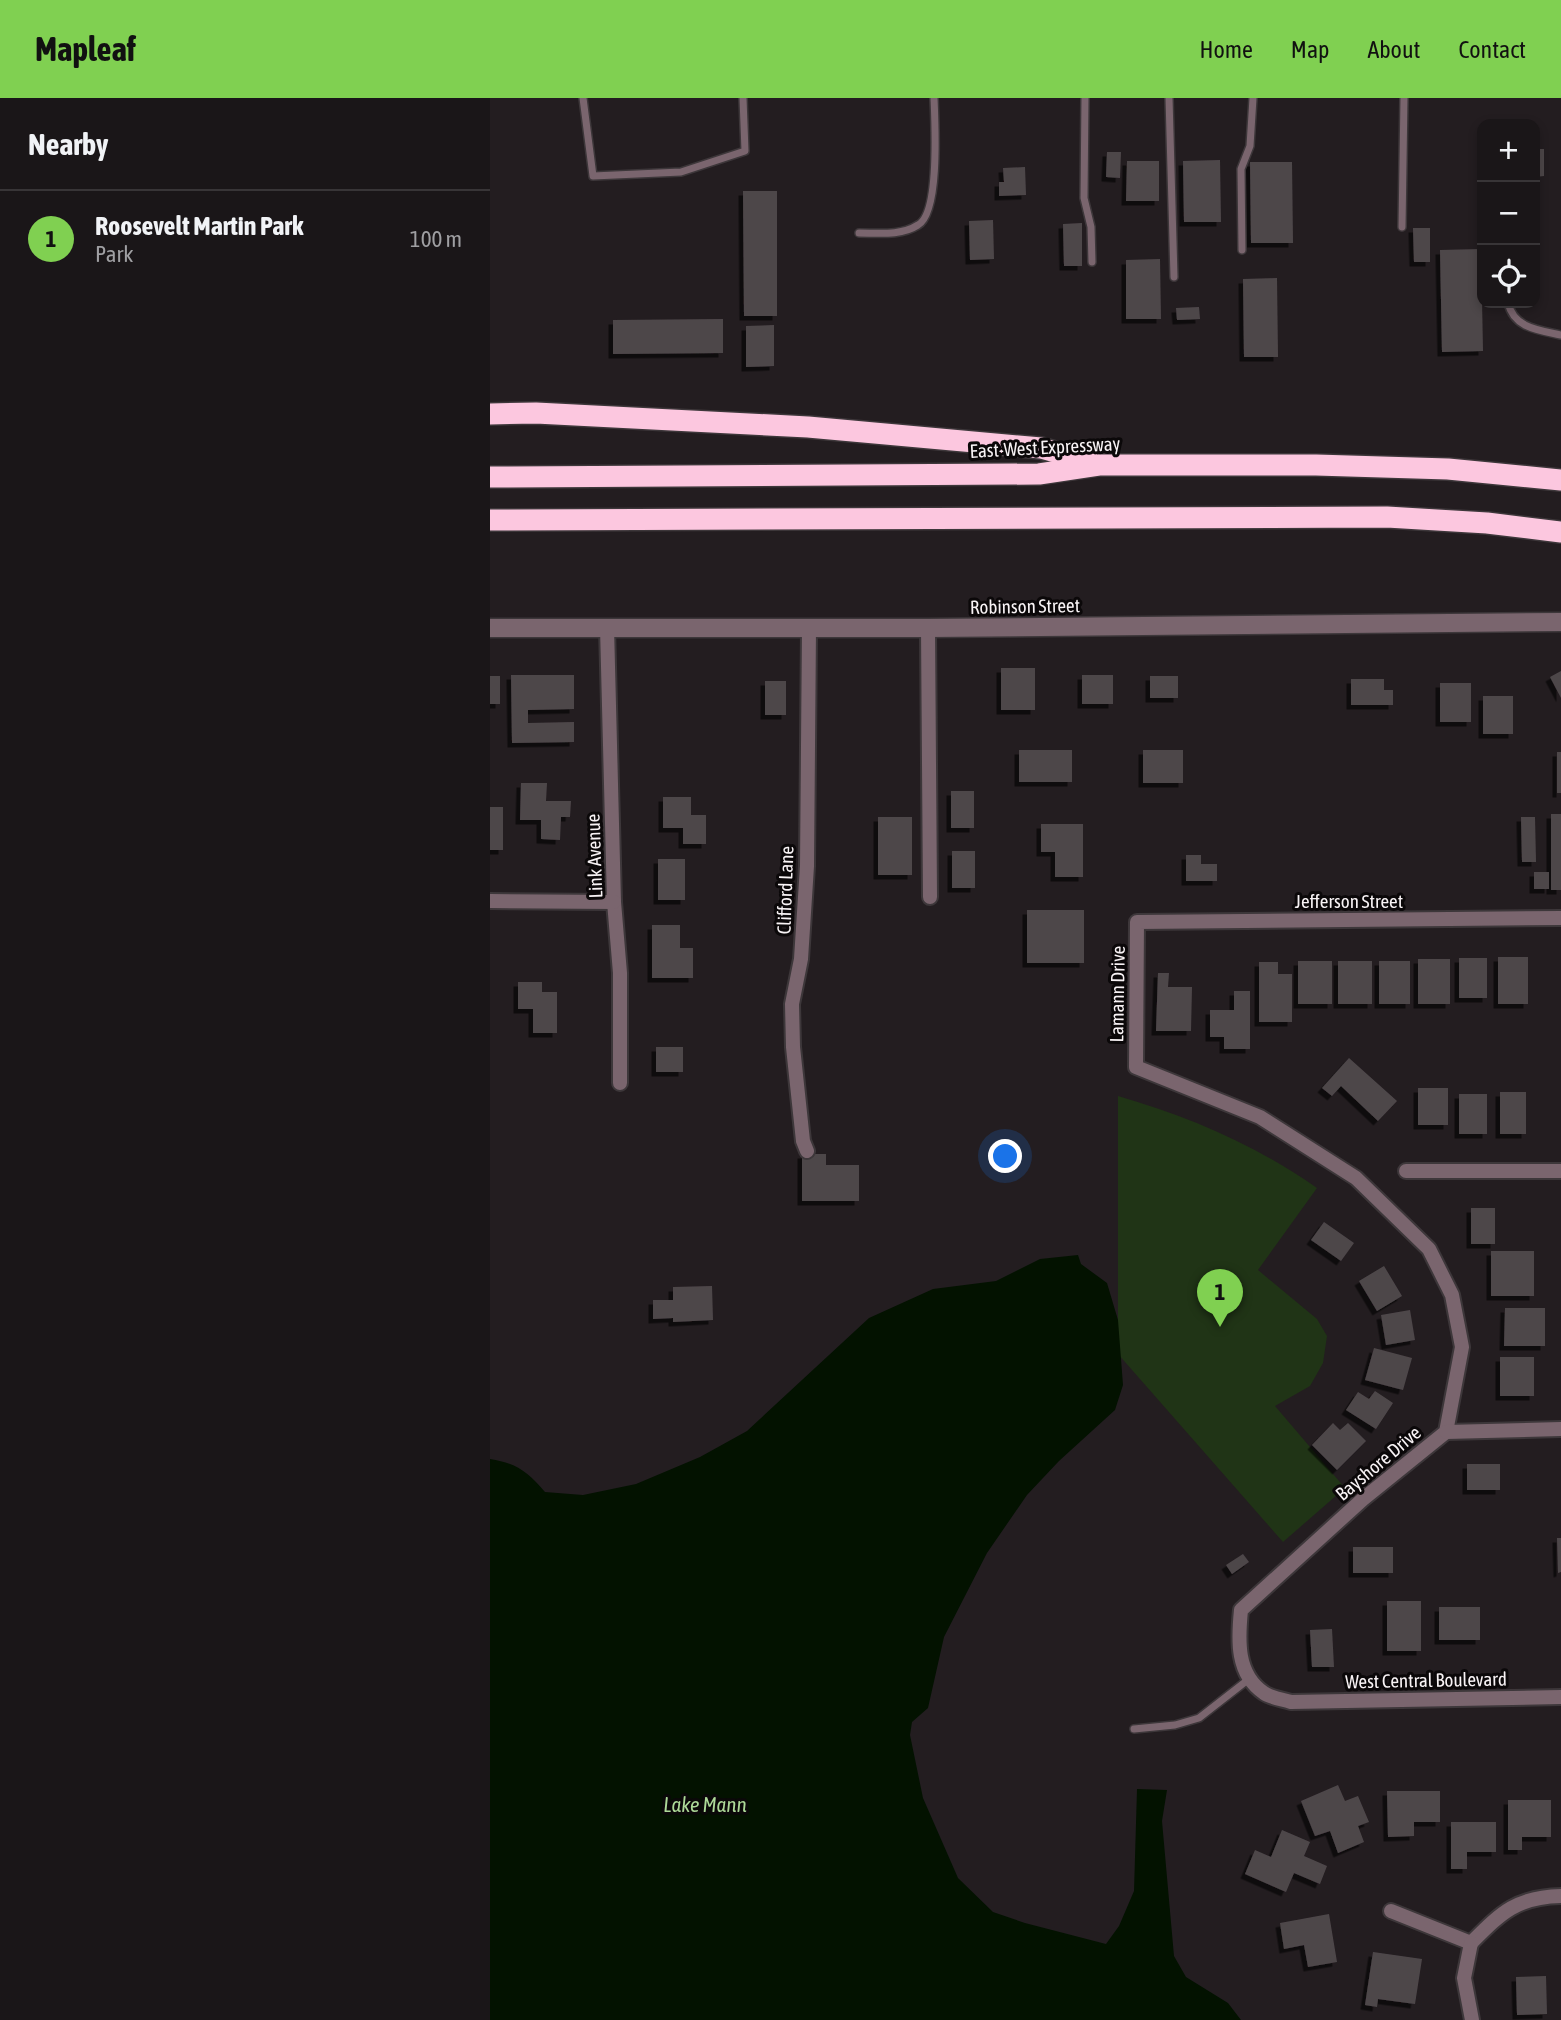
<!DOCTYPE html>
<meta charset="utf-8">
<style>
:root{--surface:#1a1618;--page:#231f21;--text:#f1f3f6;--muted:#9f9fa2;--line:#383537;--accent:#80d051}
body{margin:0;font-family:"Asap Condensed",sans-serif;background:var(--page);color:var(--text)}
.controls{position:absolute;right:21px;top:21px;display:grid;overflow:hidden;border-radius:14px;box-shadow:0 4px 10px #0003}
.controls button{width:63px;height:63px;display:grid;place-items:center;padding:0;border:0;border-bottom:2px solid var(--line);background:var(--surface);color:var(--text);font:35px sans-serif}
.you{position:absolute;left:516px;top:1059px;width:24px;height:24px;margin:-18px;border:5px solid #fff;border-radius:50%;background:#1a73e8;box-shadow:0 0 0 10px #1a73e833}
.badge{display:grid;place-items:center;width:46px;height:46px;border-radius:50%;background:var(--accent);color:#111;font-size:23px;font-weight:700}
.pin{position:absolute;translate:-50% -58px;filter:drop-shadow(0 2px 4px #0008)}
.pin::after{content:'';position:absolute;top:37px;width:24px;height:21px;background:inherit;clip-path:polygon(0 0,100% 0,50% 100%)}
.list{margin:0;padding:0;list-style:none}
h2{display:flex;justify-content:space-between;align-items:center;height:91px;margin:0;padding:0 28px;font-size:30px}
h2 small{font-size:23px;font-weight:400;color:var(--muted)}
.list li{display:grid;grid-template-columns:46px 1fr auto;gap:21px;align-items:center;box-sizing:border-box;height:98px;padding:0 28px;border-top:2px solid var(--line)}
.list b{display:block;font-size:26px;white-space:nowrap}
.list p{margin:0;font-size:23px;white-space:nowrap;color:var(--muted)}
.list em{font-size:23px;font-style:normal;color:var(--muted)}
.icon{flex:none;width:38px;height:38px;fill:none;stroke:currentColor;stroke-width:2;stroke-linecap:round;stroke-linejoin:round}
.map{position:relative;flex:none;width:1071px;height:1922px;overflow:hidden}
header{display:flex;align-items:center;gap:42px;box-sizing:border-box;height:98px;padding:0 35px;background:var(--accent);color:#111}
header strong{font-size:33px}
nav{display:flex;gap:38px;margin-inline-start:auto;font-size:24px}
main{display:flex}
aside{flex:1;background:var(--surface)}
.map>svg:first-child{display:block}
.green{fill:#203416}
.water{fill:#031200}
.building{fill:#4e474a;filter:url(#shadow)}
.lines{fill:none;stroke-linecap:round;stroke-linejoin:round}
.service-casing{stroke:#3d373a;stroke-width:10}
.minor-casing{stroke:#3d373a;stroke-width:18}
.tertiary-casing{stroke:#3d373a;stroke-width:21}
.motorway-casing{stroke:#3d373a;stroke-width:24}
.service{stroke:#7a656e;stroke-width:7}
.minor{stroke:#7a656e;stroke-width:14}
.tertiary{stroke:#7a656e;stroke-width:18}
.motorway{stroke:#fcc7df;stroke-width:21}
.labels{text-anchor:middle;dominant-baseline:central;stroke-width:6;stroke-linejoin:round;paint-order:stroke}
.street-label{font-size:19px;fill:#f8f3f5;stroke:#0b0809}
.water-label{font-size:21px;font-style:italic;fill:#add998;stroke:#0b0809}
</style>
<header>
<strong>Mapleaf</strong>
<nav><a>Home</a><a>Map</a><a>About</a><a>Contact</a></nav>
</header>
<main>
<aside>
<h2>Nearby<small></small></h2>
<ul class="list">
<li><span class="badge">1</span><div><b>Roosevelt Martin Park</b><p>Park</p></div><em>100 m</em></li>
</ul>
</aside>
<div class="map">
<svg width="1071" height="1922" viewBox="0 0 1071 1922">
<defs>
<filter id="shadow"><feDropShadow dx="-4.5" dy="4.5" stdDeviation="0" flood-color="#0009"/></filter>
</defs>
<rect width="100%" height="100%" fill="#231d20"/>
<path class="green" d="M628 998C700 1019 766 1047 827 1090L768 1172 827 1221 837 1238 833 1265 820 1288 785 1308 855 1390 793 1444 628 1256Z"/>
<path class="water" d="M588 1157 591 1166 617 1185 628 1222 633 1287 625 1312 569 1363 537 1397 497 1455 454 1539 438 1610 422 1624 420 1637 433 1700 468 1780 503 1814 535 1825 616 1846 629 1828 644 1793 647 1691 677 1692 672 1723 684 1858 696 1879 738 1905 751 1922H0V1361C26 1365 38 1374 55 1394L93 1397 146 1386 210 1359 257 1333 379 1220 443 1191 506 1183 550 1161Z"/>
<g class="building">
<path d="M1045 51H1054V78L1045 79Z"/>
<path d="M617 54H631L630 80 616 79Z"/>
<path d="M730 62 731 124H694L693 63Z"/>
<path d="M637 63H669V103H636Z"/>
<path d="M760 64H802L803 145H761Z"/>
<path d="M535 69 536 97 509 98V84H514L513 70Z"/>
<path d="M253 93H287V218H254Z"/>
<path d="M503 122 504 161 480 162 479 123Z"/>
<path d="M592 125V168H574L573 126Z"/>
<path d="M923 130H940V164H924Z"/>
<path d="M991 151 993 253 952 254 950 152Z"/>
<path d="M670 161 671 221H636V162Z"/>
<path d="M787 180 788 259H754L753 181Z"/>
<path d="M709 209 710 221 687 222 686 210Z"/>
<path d="M233 221V255L123 256V222Z"/>
<path d="M284 227V268L256 269V228Z"/>
<rect x="511" y="570" width="34" height="42"/>
<path d="M1071 573V600L1060 579Z"/>
<path d="M21 577H84V611L38 612V625L84 624V644L22 645Z"/>
<rect x="592" y="577" width="31" height="29"/>
<rect x="0" y="578" width="10" height="28"/>
<rect x="660" y="578" width="28" height="22"/>
<path d="M861 581H894V592H903V607H861Z"/>
<rect x="275" y="583" width="21" height="34"/>
<rect x="950" y="585" width="31" height="39"/>
<rect x="993" y="598" width="30" height="38"/>
<rect x="529" y="652" width="53" height="32"/>
<rect x="653" y="652" width="40" height="33"/>
<rect x="1067" y="654" width="4" height="41"/>
<path d="M31 685H57L56 703H81L80 719H71L70 742 51 741V722H30Z"/>
<rect x="461" y="693" width="23" height="37"/>
<path d="M173 699H201V717H216V746H193V730H173Z"/>
<rect x="0" y="709" width="13" height="43"/>
<rect x="1061" y="716" width="10" height="76"/>
<rect x="388" y="719" width="34" height="58"/>
<path d="M1031 719H1045L1046 764H1032Z"/>
<path d="M551 726H593V779H565V754H551Z"/>
<rect x="462" y="753" width="23" height="37"/>
<path d="M696 757H711V766H727V783H696Z"/>
<rect x="168" y="761" width="27" height="41"/>
<rect x="1044" y="774" width="15" height="17"/>
<rect x="537" y="812" width="57" height="53"/>
<path d="M162 827H190V850H203V880H162Z"/>
<rect x="1008" y="859" width="30" height="47"/>
<rect x="969" y="860" width="28" height="40"/>
<rect x="928" y="861" width="32" height="45"/>
<rect x="808" y="863" width="34" height="43"/>
<rect x="848" y="863" width="34" height="43"/>
<rect x="889" y="863" width="31" height="43"/>
<path d="M769 864H788V876H802V924H769Z"/>
<path d="M668 875H679L678 889H702L701 933H666Z"/>
<path d="M28 884H52V894H67V935H43V911H28Z"/>
<path d="M744 893H760V951H734V939H720V912H744Z"/>
<rect x="166" y="949" width="27" height="25"/>
<path d="M859 960 907 1003 888 1023 851 988 842 998 832 990Z"/>
<rect x="928" y="990" width="30" height="37"/>
<rect x="1010" y="994" width="26" height="42"/>
<rect x="969" y="996" width="28" height="40"/>
<path d="M312 1056H336V1067H369V1103H312Z"/>
<rect x="981" y="1110" width="24" height="36"/>
<path d="M834 1124 864 1145 851 1163 821 1142Z"/>
<rect x="1001" y="1153" width="43" height="45"/>
<path d="M894 1168 912 1198 887 1213 869 1183Z"/>
<path d="M222 1188 223 1222 183 1224V1220L163 1221V1202H183V1189Z"/>
<path d="M1015 1210H1055V1248H1014Z"/>
<path d="M920 1212 925 1242 896 1247 891 1217Z"/>
<path d="M884 1250 922 1260 913 1292 875 1282Z"/>
<rect x="1010" y="1259" width="34" height="39"/>
<path d="M885 1293 903 1305 886 1331 856 1312 868 1294 879 1301Z"/>
<path d="M843 1325 850 1332 858 1325 876 1343 847 1372 822 1347Z"/>
<rect x="977" y="1366" width="33" height="26"/>
<path d="M1067 1440H1071V1474L1068 1475Z"/>
<rect x="863" y="1449" width="40" height="26"/>
<path d="M753 1456 759 1464 742 1476 736 1467Z"/>
<rect x="897" y="1503" width="34" height="50"/>
<rect x="949" y="1509" width="41" height="33"/>
<path d="M842 1531 844 1569H822L820 1532Z"/>
<path d="M848 1687 855 1703 868 1698 879 1724 868 1728 874 1744 848 1755 840 1733 825 1738 811 1703Z"/>
<path d="M897 1693H950V1724H924V1738L898 1739Z"/>
<path d="M1018 1702H1061V1739H1032V1752H1018Z"/>
<path d="M961 1724H1006V1754H977V1771H961Z"/>
<path d="M792 1732 820 1744 814 1758 837 1768 830 1786 804 1775 796 1794 755 1776 765 1752 781 1759Z"/>
<path d="M839 1816 847 1864 818 1869 814 1847 794 1851 790 1825Z"/>
<path d="M883 1854 932 1861 925 1906 888 1901 887 1909 875 1907Z"/>
<path d="M1056 1878 1057 1916 1027 1917 1026 1879Z"/>
</g>
<g class="lines">
<defs>
<g id="service">
<path d="M93 0 103 78 191 74 255 53 253 0"/>
<path d="M595 0 594 100 601 129 602 164"/>
<path d="M679 0 684 179"/>
<path d="M912 129 914 0"/>
<path d="M369 135C388 135 411 138 428 127 450 115 445 25 444 0"/>
<path d="M752 152 751 71 760 48 763 0"/>
<path d="M1018 205C1024 230 1048 232 1071 237"/>
<path d="M644 1631 685 1627 709 1620 759 1581"/>
</g>
<g id="minor">
<path d="M117 529 124 804 130 875V985"/>
<path d="M438 530 440 799"/>
<path d="M0 803 124 804"/>
<path d="M1071 820 647 824 646 969 770 1019 866 1080 939 1151 962 1197 972 1249 956 1334 873 1401 751 1512C748 1542 746 1576 774 1595 781 1600 792 1601 801 1604L1071 1599"/>
<path d="M317 1053 313 1043 303 949 302 906 311 861 317 768 319 530"/>
<path d="M916 1073H1071"/>
<path d="M956 1334 1071 1331"/>
<path d="M901 1813 981 1845"/>
<path d="M981 1845C1011 1815 1026 1799 1071 1798"/>
<path d="M981 1845 974 1880 982 1922"/>
</g>
<path id="tertiary" d="M0 530H438L1071 524"/>
<g id="motorway">
<path d="M0 316 46 315 318 329 551 350 600 364"/>
<path d="M0 379 549 376 609 367H826L958 371 1071 382"/>
<path d="M0 422 897 419 997 425 1071 434"/>
</g>
</defs>
<use href="#service" class="service-casing"/>
<use href="#minor" class="minor-casing"/>
<use href="#tertiary" class="tertiary-casing"/>
<use href="#motorway" class="motorway-casing"/>
<use href="#service" class="service"/>
<use href="#minor" class="minor"/>
<use href="#tertiary" class="tertiary"/>
<use href="#motorway" class="motorway"/>
</g>
<g class="labels">
<g class="street-label">
<text transform="translate(555 349) rotate(-3)">East-West Expressway</text>
<text transform="translate(535 508) rotate(-1)">Robinson Street</text>
<text transform="translate(104 758) rotate(-92)">Link Avenue</text>
<text transform="translate(295 792) rotate(-88)">Clifford Lane</text>
<text x="859" y="803">Jefferson Street</text>
<text transform="translate(627 896) rotate(-89)">Lamann Drive</text>
<text transform="translate(888 1365) rotate(-40)">Bayshore Drive</text>
<text transform="translate(936 1582) rotate(-1)">West Central Boulevard</text>
</g>
<g class="water-label">
<text x="215" y="1706">Lake Mann</text>
</g>
</g>
</svg>
<div class="controls">
<button>+</button>
<button>−</button>
<button><svg class="icon" aria-label="locate" viewBox="0 0 24 24"><circle cx="12" cy="12" r="6"/><path d="M12 2v4M12 18v4M2 12h4M18 12h4"/></svg></button>
</div>
<div class="you"></div>
<div class="pin badge" style="left:730px;top:1229px">1</div>
</div>
</main>
